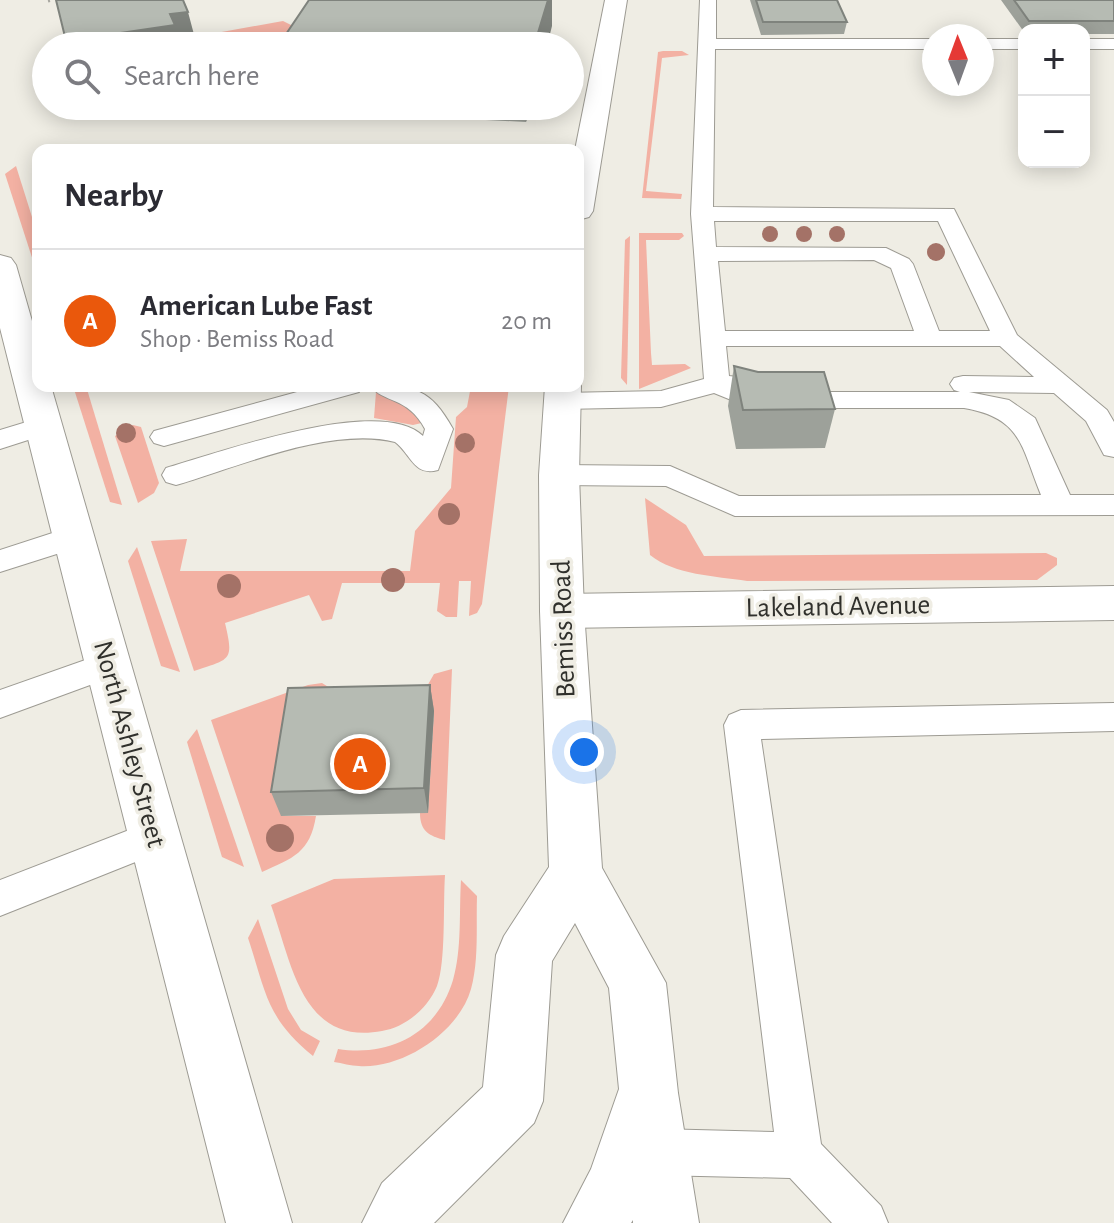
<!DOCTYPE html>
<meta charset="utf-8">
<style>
:root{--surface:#fff;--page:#f7f7f7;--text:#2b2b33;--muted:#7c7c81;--line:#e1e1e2;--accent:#ea580c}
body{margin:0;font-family:"Alegreya Sans",sans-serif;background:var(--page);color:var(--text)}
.controls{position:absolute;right:24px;top:24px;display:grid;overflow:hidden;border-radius:16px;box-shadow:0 4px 20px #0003}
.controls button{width:72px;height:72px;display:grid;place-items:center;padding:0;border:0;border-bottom:2px solid var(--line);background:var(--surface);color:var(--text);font:40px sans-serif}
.compass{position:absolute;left:922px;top:24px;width:72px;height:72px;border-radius:50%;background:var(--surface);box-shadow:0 4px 20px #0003;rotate:359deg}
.you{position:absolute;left:584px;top:752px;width:28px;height:28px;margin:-20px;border:6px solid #fff;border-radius:50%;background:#1a73e8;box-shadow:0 0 0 12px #1a73e833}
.badge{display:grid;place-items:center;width:52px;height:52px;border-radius:50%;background:var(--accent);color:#fff;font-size:26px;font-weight:700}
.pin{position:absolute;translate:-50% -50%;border:4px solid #fff;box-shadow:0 2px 8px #0006}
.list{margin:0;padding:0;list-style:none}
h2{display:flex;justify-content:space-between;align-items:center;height:104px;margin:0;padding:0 32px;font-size:34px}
h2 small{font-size:26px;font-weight:400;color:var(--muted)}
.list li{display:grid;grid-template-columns:52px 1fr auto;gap:24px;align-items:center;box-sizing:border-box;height:144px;padding:0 32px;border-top:2px solid var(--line)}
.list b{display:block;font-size:30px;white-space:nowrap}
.list p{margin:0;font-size:26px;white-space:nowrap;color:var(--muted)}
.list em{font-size:26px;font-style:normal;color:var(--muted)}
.icon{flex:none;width:44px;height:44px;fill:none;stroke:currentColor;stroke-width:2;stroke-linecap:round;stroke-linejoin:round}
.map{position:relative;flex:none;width:1114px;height:1223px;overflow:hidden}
.search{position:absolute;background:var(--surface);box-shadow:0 4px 20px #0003;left:32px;top:32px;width:552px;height:88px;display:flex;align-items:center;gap:20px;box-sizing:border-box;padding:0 28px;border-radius:44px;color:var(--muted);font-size:30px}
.panel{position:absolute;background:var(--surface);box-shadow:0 4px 20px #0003;left:32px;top:144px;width:552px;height:248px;border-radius:16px}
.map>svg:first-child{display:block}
.green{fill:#f3b1a3}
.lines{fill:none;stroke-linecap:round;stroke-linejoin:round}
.lane-casing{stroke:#9d9b93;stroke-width:2}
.street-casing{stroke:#9d9b93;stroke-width:2}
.primary-casing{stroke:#9d9b93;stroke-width:2}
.path{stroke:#a8a7a0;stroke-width:3;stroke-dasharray:2 4;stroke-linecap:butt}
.lane{fill:#fff;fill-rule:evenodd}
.street{fill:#fff;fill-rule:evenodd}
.primary{fill:#fff;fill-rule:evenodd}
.tree{fill:#a47267}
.wall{fill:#9da19a}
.shaded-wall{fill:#7f837d}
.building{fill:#b6bbb3;stroke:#7f837d;stroke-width:2}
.labels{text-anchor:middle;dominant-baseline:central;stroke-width:7;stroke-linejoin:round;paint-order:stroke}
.street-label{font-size:28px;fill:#30302c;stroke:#efede4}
</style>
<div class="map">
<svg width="1114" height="1223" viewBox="0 0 1114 1223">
<rect width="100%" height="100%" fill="#efede4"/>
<g class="green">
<path d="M283 21 317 38 312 46 178 45 195 42 194 37Z"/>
<path d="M663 51H682L689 55 662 58 646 191 682 194 681 199 642 198 658 52Z"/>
<path d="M16 166 38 236V276L5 174Z"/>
<path d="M639 233H682L684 236 679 240H646L651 353 652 365 685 364 691 368 639 389Z"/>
<path d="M630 236 627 385 621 378 625 240Z"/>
<path d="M73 386H86L122 505 110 502Z"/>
<path d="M471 386H509L482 604 477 613 469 616 471 581H459L457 617H446L437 611 440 583H342L332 619 322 621 309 595 225 623C234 661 231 659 194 671L151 541 187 539 180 571H410L415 531 451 488 456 417 467 407Z"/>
<path d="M376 392 398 398 426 422 413 425 374 418Z"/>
<path d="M133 425 141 427 159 483 154 493 138 503 115 436Z"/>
<path d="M645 498 686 525 704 556 1046 553 1057 558V565L1037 580 747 581C715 576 675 575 650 555Z"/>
<path d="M137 547 180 672 161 666 128 561Z"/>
<path d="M452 669 445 840C429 836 420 831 420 813L428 812 434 712 426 688 434 674Z"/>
<path d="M322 683 330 688 281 816H316C310 853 293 858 262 872L211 720 308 685Z"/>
<path d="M197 729 244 867 222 857 187 742Z"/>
<path d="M445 875C443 903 446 962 437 986 428 1008 406 1027 382 1031 302 1046 292 964 271 905L334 879Z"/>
<path d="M461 880 477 896C476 926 479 960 471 989 459 1032 403 1069 359 1066 351 1066 342 1063 334 1062L338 1049C391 1057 437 1033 453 980 462 949 459 912 461 880Z"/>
<path d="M258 919 288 1009 301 1030 320 1041 313 1056C266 1018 266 992 248 938Z"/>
</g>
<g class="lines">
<defs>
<g id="lane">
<path d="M700 0H716V39H934V49H715L713 207 954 209 1017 335 1107 410 1114 422V457L1104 455 1086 421 1054 393 969 392 1009 400 1035 418 1070 495H1114V515L735 516 666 486 559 485 549 482 545 475 549 468 559 465 670 466 739 496 1041 495C1021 446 1022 418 964 408H751L714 393 661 407 563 409 554 407 550 401 554 395 563 393 661 391 704 379 691 214ZM714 221H938L990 331H939L913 264 909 259 886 248 716 247ZM874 260 891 268 914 331H725L718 261ZM726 346H1000L1034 377 963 376 954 378 950 384 954 390 960 392H755L747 388 750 384 746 378 729 376Z"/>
<rect x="982" y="39" width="42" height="10"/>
<rect x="1084" y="39" width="30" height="10"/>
<path d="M319 386H363L359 392 164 446 154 443 150 437 154 431Z"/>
<path d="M371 386C415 386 430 388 453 429L438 470C414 477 411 454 395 442 331 426 238 467 176 485L166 482 162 475 166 468C218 453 381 394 423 436L425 429C408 396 382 403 371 386Z"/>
<path d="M43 417 53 420 57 426 53 432 0 449V430Z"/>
<path d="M74 526 85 529 89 537 85 545 0 572V550Z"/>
<path d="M108 652 120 656 125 665 120 674 0 718V690Z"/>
<path d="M1114 703V731L761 739 821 1144 881 1206 888 1223H832L790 1178 657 1175 641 1168 634 1152 641 1136 657 1129 774 1132 724 725 729 715 741 710Z"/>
<path d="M155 820 168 825 174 837 168 849 0 916V880Z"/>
</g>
<path id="street" d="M1114 586V620L562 628 546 623 540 611 546 599 562 594Z"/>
<g id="primary">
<path d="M605 0H627L593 211 589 217 578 220V150H575Z"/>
<path d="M0 255 11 258 16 265 38 342V386H51L292 1223H226L0 328Z"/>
<path d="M578 381 581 386 579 475 584 611 602 868 666 983 678 1093 699 1223H633V1220L631 1223H563L591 1169 619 1089 609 988 575 923 552 961 543 1101 534 1123 434 1223H362L382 1183 483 1087 496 955 504 936 549 867 540 611 539 475 545 386H578Z"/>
</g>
</defs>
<use href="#lane" class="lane-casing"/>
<use href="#street" class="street-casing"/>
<use href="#primary" class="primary-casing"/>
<path class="path" d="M48 1 52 0"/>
<use href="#lane" class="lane"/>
<use href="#street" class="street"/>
<use href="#primary" class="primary"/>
</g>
<g class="tree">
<circle cx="770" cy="234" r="8"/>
<circle cx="804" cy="234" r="8"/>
<circle cx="837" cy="234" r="8"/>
<circle cx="936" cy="252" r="9"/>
<circle cx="126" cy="433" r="10"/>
<circle cx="465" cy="443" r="10"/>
<circle cx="449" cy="514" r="11"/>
<circle cx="393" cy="580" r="12"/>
<circle cx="229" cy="586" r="12"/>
<circle cx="280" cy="838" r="14"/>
</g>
<g class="wall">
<path d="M750 0H837L847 22 844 34 761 35Z"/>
<path d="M1001 0H1114V34H1084V30H1024V32Z"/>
<path d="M273 106H530L526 122 273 109Z"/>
<path d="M734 366 835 409 825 448 736 449 728 406Z"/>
<path d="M430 685 434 711 428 813 281 816 271 792Z"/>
</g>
<g class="shaded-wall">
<path d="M548 0H552V26L547 46H534Z"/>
<path d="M188 12 196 42 180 44V46H68L66 41 170 14Z"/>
<path d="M525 106H530L526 122Z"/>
<path d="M430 685 434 711 428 813 424 788Z"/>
</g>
<g class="building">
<path d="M56 0H183L188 12 170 14 175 25 66 41Z"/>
<path d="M309 0H548L534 46H278Z"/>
<path d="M756 0H837L847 22H763Z"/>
<path d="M1014 0H1114V21H1029Z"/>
<path d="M734 366 758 372H824L835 409 743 410Z"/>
<path d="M430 685 424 788 271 792 288 688Z"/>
</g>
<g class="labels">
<g class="street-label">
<text transform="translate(838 607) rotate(-1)">Lakeland Avenue</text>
<text transform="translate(564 629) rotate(-92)">Bemiss Road</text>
<text transform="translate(129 744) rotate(75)">North Ashley Street</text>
</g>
</g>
</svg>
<div class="controls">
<button>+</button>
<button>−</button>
</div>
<svg class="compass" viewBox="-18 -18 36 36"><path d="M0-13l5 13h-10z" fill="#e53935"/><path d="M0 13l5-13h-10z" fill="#7c7c81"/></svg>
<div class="you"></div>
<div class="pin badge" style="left:360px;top:764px">A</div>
<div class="search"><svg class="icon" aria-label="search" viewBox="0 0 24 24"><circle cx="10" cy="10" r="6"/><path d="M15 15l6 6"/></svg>Search here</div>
<section class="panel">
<h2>Nearby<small></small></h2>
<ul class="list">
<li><span class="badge">A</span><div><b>American Lube Fast</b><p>Shop · Bemiss Road</p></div><em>20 m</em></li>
</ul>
</section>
</div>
